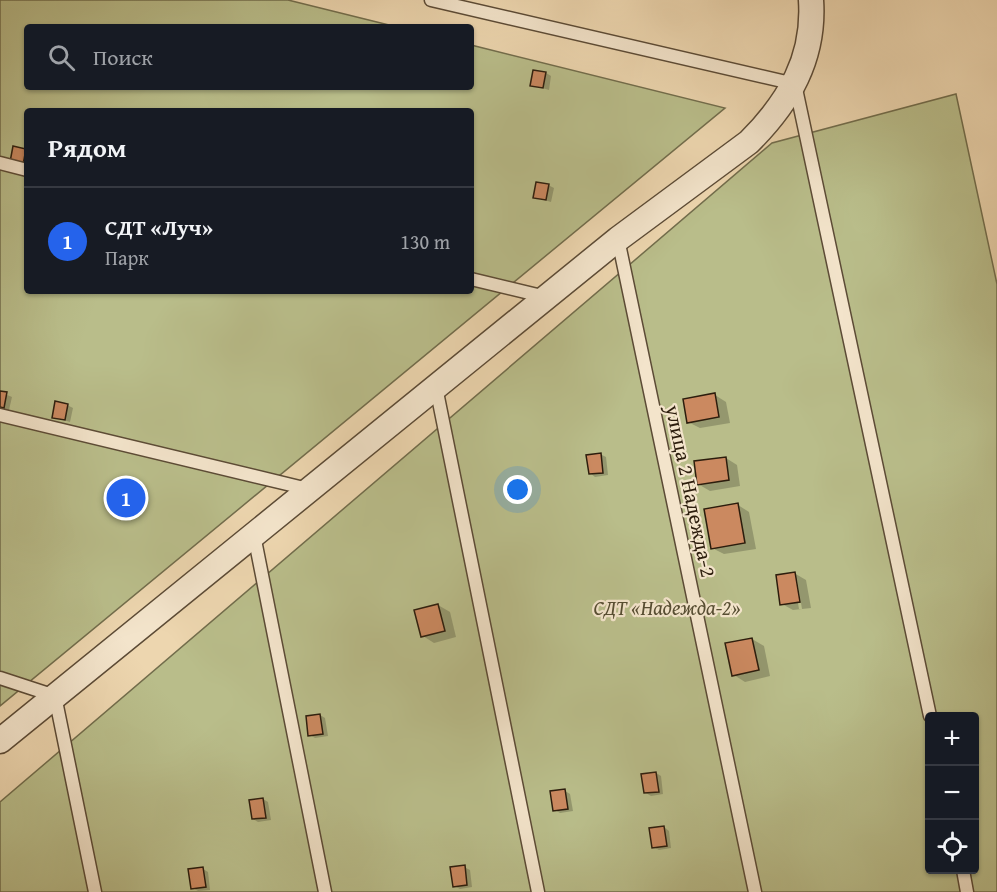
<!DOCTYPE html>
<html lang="ru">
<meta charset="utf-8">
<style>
:root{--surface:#171b24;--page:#242831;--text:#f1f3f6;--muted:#9ea1a6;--line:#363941;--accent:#2563eb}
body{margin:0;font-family:"Gentium Book Plus",serif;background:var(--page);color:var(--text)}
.controls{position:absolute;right:18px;bottom:18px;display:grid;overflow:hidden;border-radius:6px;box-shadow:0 2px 4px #0004}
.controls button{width:54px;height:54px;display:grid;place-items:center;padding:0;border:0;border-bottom:2px solid var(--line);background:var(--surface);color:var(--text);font:30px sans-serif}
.you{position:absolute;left:518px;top:490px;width:21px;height:21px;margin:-15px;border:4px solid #fff;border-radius:50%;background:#1a73e8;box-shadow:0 0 0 9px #1a73e833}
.badge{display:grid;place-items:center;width:39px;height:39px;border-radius:50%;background:var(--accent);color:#fff;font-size:20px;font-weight:700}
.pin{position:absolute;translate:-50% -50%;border:3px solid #fff;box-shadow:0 2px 6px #0006}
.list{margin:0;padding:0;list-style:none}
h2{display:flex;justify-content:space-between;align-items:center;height:78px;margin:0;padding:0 24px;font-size:26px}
h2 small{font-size:20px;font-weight:400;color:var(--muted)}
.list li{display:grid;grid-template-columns:39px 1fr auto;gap:18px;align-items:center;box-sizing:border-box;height:108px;padding:0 24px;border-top:2px solid var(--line)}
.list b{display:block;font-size:22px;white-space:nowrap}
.list p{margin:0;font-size:20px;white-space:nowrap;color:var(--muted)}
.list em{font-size:20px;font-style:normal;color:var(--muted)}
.icon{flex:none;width:33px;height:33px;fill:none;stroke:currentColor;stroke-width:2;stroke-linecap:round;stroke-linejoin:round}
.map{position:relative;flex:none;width:997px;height:892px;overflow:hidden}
.search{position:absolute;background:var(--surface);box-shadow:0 2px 4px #0004;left:24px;top:24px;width:450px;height:66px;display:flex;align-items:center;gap:15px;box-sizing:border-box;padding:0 21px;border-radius:6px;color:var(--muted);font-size:22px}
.panel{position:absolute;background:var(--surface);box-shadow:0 2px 4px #0004;left:24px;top:108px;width:450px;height:186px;border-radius:6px}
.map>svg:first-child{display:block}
.green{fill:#b9bd8a;stroke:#726d4c;stroke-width:1.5;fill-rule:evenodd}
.shadow{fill:#0003;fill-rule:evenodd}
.building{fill:#cb8960;stroke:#2c1d0d;stroke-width:1.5}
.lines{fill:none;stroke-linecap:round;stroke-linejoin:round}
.lane-casing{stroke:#5c4b36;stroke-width:15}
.street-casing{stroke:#5c4b36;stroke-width:27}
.lane{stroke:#f3e4cb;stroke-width:12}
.street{stroke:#f3e4cb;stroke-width:24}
.labels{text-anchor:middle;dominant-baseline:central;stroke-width:4.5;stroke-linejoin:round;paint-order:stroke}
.street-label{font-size:21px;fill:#2c1d0d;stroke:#f3e4cb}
.park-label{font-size:21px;font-style:italic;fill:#564d32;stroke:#f3e4cb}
</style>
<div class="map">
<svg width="997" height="892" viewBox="0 0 997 892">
<rect width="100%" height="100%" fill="#edd6af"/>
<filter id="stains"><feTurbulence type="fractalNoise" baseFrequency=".00333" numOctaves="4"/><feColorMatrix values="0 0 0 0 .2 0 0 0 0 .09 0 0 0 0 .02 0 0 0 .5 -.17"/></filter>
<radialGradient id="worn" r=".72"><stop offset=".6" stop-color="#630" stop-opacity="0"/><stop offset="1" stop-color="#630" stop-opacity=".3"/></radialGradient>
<g class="green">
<path d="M0 0H288L397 27H27V87H471V45L725 108 0 706ZM27 111H471V291H27Z"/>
<path d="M956 94 997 284V892H0V802L772 143ZM930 716H974V870H930Z"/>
</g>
<g class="shadow">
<path d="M546 73 551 76 549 90 532 85Z"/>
<path d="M25 150 27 151V167L17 165Z"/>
<path d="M548 185 554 188 551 202 534 197Z"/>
<path d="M0 392 12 397 9 410 0 409Z"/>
<path d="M715 395 726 402 730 423 700 428 688 422Z"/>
<path d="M67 405 73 408 70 422 53 417Z"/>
<path d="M600 454 606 457 608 475 595 477 590 473Z"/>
<path d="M726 458 737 465 740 486 710 491 698 484Z"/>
<path d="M738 505 749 512 756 549 724 554 712 548Z"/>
<path d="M794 573 806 580 811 608 793 610 782 604ZM794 579H797L802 609H799Z"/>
<path d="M438 605 450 612 456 637 434 643 423 636Z"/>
<path d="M752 639 764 646 770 676 745 682 734 675Z"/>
<path d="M320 715 325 718 328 736 315 738 310 735Z"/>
<path d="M656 773 661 776 663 794 651 796 646 793Z"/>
<path d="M565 791 570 794 573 811 560 813 555 810Z"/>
<path d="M263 799 268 802 271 820 258 822 253 819Z"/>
<path d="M664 827 669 831 671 848 659 850 653 847Z"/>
<path d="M464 867 470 870 472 887 460 889 454 886Z"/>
<path d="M203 869 208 872 210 890 198 891 193 888Z"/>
</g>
<g class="building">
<path d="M533 70 546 72 543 88 530 86Z"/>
<path d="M13 146 26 149 23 165 10 162Z"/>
<path d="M536 182 549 184 546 200 533 198Z"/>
<path d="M0 391 7 392 4 408 0 407Z"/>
<path d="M715 393 719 417 687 423 683 399Z"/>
<path d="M55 401 68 404 65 420 52 418Z"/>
<path d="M601 453 603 473 589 474 586 455Z"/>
<path d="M726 457 729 480 697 485 694 461Z"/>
<path d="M738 503 745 543 711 549 704 509Z"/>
<path d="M795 572 800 602 780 605 776 575Z"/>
<path d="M438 604 445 631 421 637 414 610Z"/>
<path d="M752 638 759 670 732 676 725 643Z"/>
<path d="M320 714 323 734 308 736 306 716Z"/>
<path d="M656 772 659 792 644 793 641 774Z"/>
<path d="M565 789 568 809 553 811 550 791Z"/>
<path d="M263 798 266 818 252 819 249 800Z"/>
<path d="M664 826 667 846 652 848 649 828Z"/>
<path d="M465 865 467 885 453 887 450 867Z"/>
<path d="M203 867 206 887 191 889 188 869Z"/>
</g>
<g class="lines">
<defs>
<g id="lane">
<path d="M431 0 795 84 930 716"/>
<path d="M0 163 27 170"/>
<path d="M618 239 755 892"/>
<path d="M471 279 546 297"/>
<path d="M436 387 538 892"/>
<path d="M0 415 308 489"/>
<path d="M254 535 325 892"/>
<path d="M0 678 55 696 95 892"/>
<path d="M963 870 967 892"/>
</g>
<path id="street" d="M0 741 618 239 749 142C789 102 815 58 811 0"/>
</defs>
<use href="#lane" class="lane-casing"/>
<use href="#street" class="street-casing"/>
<use href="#lane" class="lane"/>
<use href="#street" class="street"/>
</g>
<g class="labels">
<g class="street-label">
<text transform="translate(691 491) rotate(78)">улица 2 Надежда-2</text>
</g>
<g class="park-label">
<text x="667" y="607">СДТ «Надежда-2»</text>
</g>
</g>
<rect width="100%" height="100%" filter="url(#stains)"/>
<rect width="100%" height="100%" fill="url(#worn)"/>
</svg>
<div class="controls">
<button>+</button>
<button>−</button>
<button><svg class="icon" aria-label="locate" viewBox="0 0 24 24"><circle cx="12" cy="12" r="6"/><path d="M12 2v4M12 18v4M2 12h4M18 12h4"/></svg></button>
</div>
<div class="you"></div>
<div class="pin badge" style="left:126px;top:498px">1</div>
<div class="search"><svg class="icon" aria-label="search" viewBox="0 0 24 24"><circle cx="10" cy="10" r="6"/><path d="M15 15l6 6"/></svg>Поиск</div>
<section class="panel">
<h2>Рядом<small></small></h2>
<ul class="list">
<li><span class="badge">1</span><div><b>СДТ «Луч»</b><p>Парк</p></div><em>130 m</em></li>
</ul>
</section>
</div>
